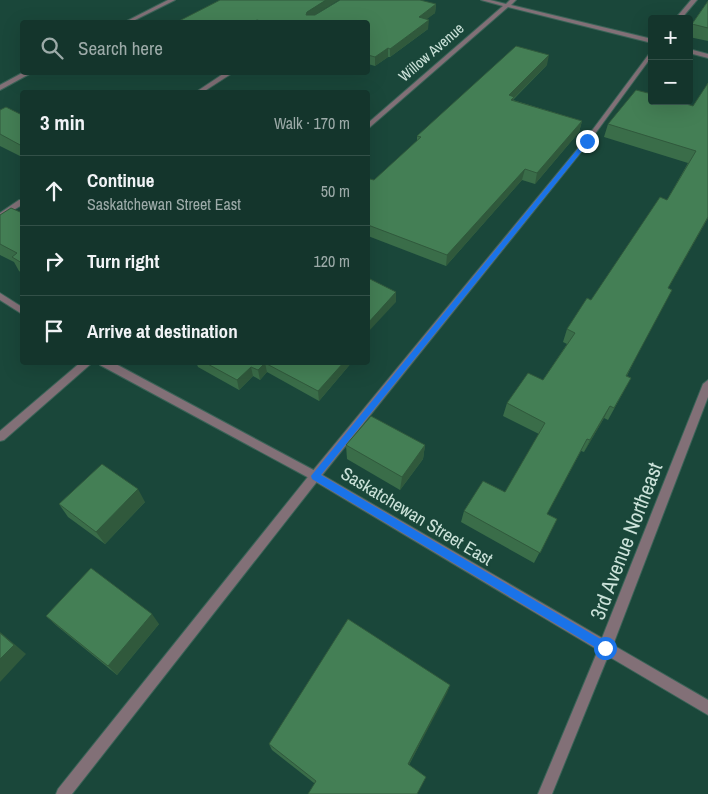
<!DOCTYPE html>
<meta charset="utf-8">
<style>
:root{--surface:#14352c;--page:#214038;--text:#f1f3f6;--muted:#9daba9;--line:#335048}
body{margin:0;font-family:"Archivo Narrow",sans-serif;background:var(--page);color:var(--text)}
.controls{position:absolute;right:15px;top:15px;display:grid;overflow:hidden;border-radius:5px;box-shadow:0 5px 20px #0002}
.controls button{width:45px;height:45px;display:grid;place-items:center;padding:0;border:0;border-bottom:1px solid var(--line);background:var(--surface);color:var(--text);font:25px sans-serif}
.stop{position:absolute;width:15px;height:15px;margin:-11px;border:4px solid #1a73e8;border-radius:50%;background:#fff}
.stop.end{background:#1a73e8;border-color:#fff;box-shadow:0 1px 5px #0008}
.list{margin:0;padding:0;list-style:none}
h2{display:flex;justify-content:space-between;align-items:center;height:65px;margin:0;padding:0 20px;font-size:21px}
h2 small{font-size:16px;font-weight:400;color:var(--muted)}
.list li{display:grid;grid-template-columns:32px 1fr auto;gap:15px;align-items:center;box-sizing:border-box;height:70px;padding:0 20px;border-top:1px solid var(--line)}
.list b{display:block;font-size:19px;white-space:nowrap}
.list p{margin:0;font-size:16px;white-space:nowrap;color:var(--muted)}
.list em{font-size:16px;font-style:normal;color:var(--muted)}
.icon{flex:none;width:28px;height:28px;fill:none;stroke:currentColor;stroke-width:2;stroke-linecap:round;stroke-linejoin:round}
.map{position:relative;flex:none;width:708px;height:794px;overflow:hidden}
.search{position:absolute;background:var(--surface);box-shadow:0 5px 20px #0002;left:20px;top:20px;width:350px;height:55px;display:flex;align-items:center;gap:12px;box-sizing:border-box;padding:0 18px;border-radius:5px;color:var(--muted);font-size:19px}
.panel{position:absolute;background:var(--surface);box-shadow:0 5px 20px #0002;left:20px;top:90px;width:350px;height:275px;border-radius:5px}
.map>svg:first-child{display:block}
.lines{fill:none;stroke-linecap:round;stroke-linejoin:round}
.service-casing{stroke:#3a6357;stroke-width:2}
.minor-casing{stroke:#3a6357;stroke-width:2}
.service{fill:#827077;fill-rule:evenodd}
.minor{fill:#827077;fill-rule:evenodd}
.wall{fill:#3a6d49}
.shaded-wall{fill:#30593c}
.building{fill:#447f55;stroke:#30593c}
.route{fill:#1a73e8}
.labels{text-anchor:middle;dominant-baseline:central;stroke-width:4.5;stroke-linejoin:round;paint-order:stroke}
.far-street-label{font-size:15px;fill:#cbe2d9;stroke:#1a473a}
.street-label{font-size:18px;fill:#cbe2d9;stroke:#1a473a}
.near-street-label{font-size:21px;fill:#cbe2d9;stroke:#1a473a}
</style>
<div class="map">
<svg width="708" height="794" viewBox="0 0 708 794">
<rect width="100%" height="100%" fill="#1a473a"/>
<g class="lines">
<defs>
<g id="service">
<path d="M691 0H697L681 19H675Z"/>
<path d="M652 50V56L589 142 319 479 72 794H56L58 789 311 473 585 140Z"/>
<path d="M226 72H234L203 92H196Z"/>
<path d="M19 200H22V205L0 218V213Z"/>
</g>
<g id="minor">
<path d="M168 0H175L131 22H125Z"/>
<path d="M481 0H490L506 4 510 0H516L511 5 652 39V43L508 7 370 127 368 128V123L503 6Z"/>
<path d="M689 49 708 54V58L689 53Z"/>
<path d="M24 72H33L0 90V85Z"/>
<path d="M0 293 22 307V314L0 300Z"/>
<path d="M81 362H93L4 440 0 441V431Z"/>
<path d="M98 362H112L319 473 602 638 703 384 708 380V397L613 645 708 700V715L608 656 552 794H538L598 650 311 479 100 365Z"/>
</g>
</defs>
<use href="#service" class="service-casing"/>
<use href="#minor" class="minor-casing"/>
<use href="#service" class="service"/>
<use href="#minor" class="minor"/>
</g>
<g class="wall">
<path d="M708 1V41L689 37V30L692 24Z"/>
<path d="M436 4 435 13 426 19 428 29 390 57H388L375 66 368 64V22H177Z"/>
<path d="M547 65 513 100 582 121 579 132 535 184 522 180 446 266 368 236V181L374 180 417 141V136Z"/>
<path d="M693 106 708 218 668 288 627 376 631 378 608 420 604 418 584 452 581 451 547 514 557 519 534 563 461 522 464 511 505 492 539 434 503 416 507 403 543 380 567 344 563 342 567 329 591 300 667 200 688 163 604 137 608 124Z"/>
<path d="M0 110 22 115V157L0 146Z"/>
<path d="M22 211V273L19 271 14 262 0 255V215L20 212Z"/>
<path d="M196 362H352L319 401 267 372 260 380 253 376 239 390 198 367Z"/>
<path d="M346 445H425L423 459 400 490 347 459Z"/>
<path d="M145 502 105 544 68 517 59 504Z"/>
<path d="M46 616 159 624 117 675 57 626Z"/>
<path d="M450 685 409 765 314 783 272 750 269 744Z"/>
</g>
<g class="shaded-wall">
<path d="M326 0H339L307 20V12Z"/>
<path d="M436 4 435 13 418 26 419 17Z"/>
<path d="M429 20 428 29 390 57V49Z"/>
<path d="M388 48V57L375 66V57Z"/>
<path d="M549 55 547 65 513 99 512 107 509 95Z"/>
<path d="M582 121 579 132 535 184 537 173Z"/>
<path d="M525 169 522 180 446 266 447 255Z"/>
<path d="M708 217V218L661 301 668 288Z"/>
<path d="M396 292V302L368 332V323Z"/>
<path d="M344 362H352L319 401 318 391Z"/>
<path d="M265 363 267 372 260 380 258 370Z"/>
<path d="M251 367 253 376 239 390 237 380Z"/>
<path d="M610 406 604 418 584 452 590 440Z"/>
<path d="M425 445 423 459 400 490 402 477Z"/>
<path d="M138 489 145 502 105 544 96 532Z"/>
<path d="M152 614 159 624 117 675 108 666Z"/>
<path d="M0 632 26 654 0 682Z"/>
<path d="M450 685 447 693 406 770 408 764Z"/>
</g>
<g class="building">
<path d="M220 0H326L307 12 306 15H315L340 0H420L436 4 419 17 429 20 390 49 388 48 375 57 368 55V22H264L257 20 253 22H250L243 21 240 22H177Z"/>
<path d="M708 1V28L692 24Z"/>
<path d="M516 46 549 55 509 95 514 97 511 100 582 121 537 173 525 169 447 255 368 225V181L370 179 374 180 421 137 417 136Z"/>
<path d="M708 83V217L668 288 672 290 626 376 631 378 614 408 610 406 590 440 587 439 547 514 557 519 540 553 464 511 483 481 505 492 545 423 507 403 528 373 543 380 575 333 567 329 587 298 591 300 660 197 667 200 696 151 608 124 636 90 652 94V101H676L693 106Z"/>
<path d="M6 107 22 115V146L0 134V110Z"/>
<path d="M11 208 20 212 22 211V263L12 257 17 253 0 244V215Z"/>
<path d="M368 278 396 292 368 323Z"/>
<path d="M204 362H344L318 391 265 363 258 370 251 367 237 380Z"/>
<path d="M371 416 425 445 402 477 346 445Z"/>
<path d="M102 464 138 489 96 532 59 504Z"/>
<path d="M91 568 152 614 108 666 46 616Z"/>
<path d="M348 619 450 685 408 764 426 777 417 794H308L316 781 269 744Z"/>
<path d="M0 633 14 645 0 659Z"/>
</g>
<path class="route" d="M585 140 590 141 321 475 609 644 611 648 609 651 605 653 312 479 311 476Z"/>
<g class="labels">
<g class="far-street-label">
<text transform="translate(431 52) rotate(-41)">Willow Avenue</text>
</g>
<g class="street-label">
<text transform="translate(417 516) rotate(31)">Saskatchewan Street East</text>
</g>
<g class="near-street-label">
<text transform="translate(626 541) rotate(-69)">3rd Avenue Northeast</text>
</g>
</g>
</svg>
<div class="controls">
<button>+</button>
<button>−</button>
</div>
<div class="stop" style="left:605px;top:648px"></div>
<div class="stop end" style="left:587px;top:141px"></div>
<div class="search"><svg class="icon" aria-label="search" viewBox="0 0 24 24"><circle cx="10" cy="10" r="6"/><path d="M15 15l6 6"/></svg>Search here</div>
<section class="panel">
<h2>3 min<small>Walk · 170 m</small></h2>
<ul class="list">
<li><svg class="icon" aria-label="ahead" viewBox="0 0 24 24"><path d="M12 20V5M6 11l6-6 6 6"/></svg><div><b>Continue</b><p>Saskatchewan Street East</p></div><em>50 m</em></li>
<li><svg class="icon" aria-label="right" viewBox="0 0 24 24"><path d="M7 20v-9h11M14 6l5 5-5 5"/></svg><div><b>Turn right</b></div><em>120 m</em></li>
<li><svg class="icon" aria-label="arrive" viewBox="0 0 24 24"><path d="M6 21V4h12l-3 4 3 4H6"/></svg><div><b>Arrive at destination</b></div></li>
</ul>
</section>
</div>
